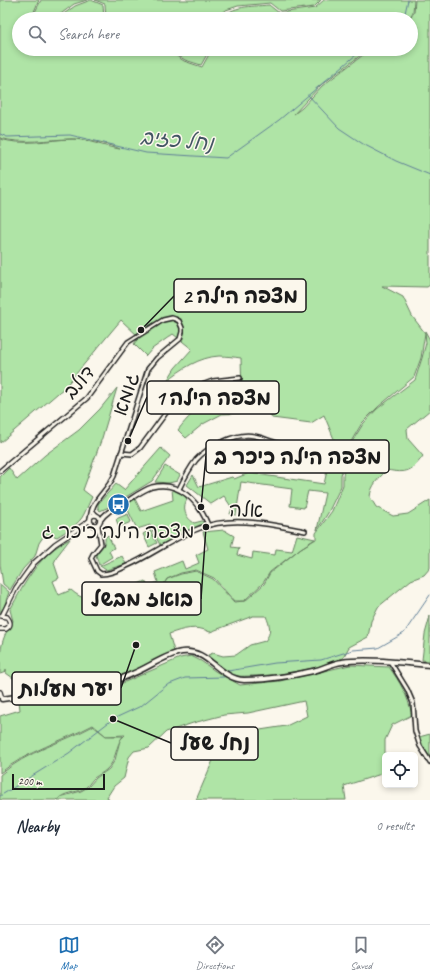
<!DOCTYPE html>
<meta charset="utf-8">
<style>
:root{--surface:#fff;--page:#f2f2f3;--text:#1f2937;--muted:#747a83;--line:#e0e1e3;--accent:#1f6fb2}
body{margin:0;font-family:Caveat,"Playpen Sans Hebrew",sans-serif;background:var(--page);color:var(--text)}
.controls{position:absolute;right:12px;bottom:12px;display:grid;overflow:hidden;border-radius:6px;box-shadow:0 2px 6px #0003}
.controls button{width:36px;height:36px;display:grid;place-items:center;padding:0;border:0;border-bottom:1px solid var(--line);background:var(--surface);color:var(--text);font:20px sans-serif}
.scale{position:absolute;left:12px;bottom:10px;width:93px;box-sizing:border-box;padding-left:4px;border:2px solid #1c1c1c;border-top:0;font-size:11px;line-height:14px;white-space:nowrap;color:#1c1c1c;-webkit-text-stroke:3px #fbf7ec;paint-order:stroke}
.list{margin:0;padding:0;list-style:none}
h2{display:flex;justify-content:space-between;align-items:center;height:52px;margin:0;padding:0 16px;font-size:17px}
h2 small{font-size:13px;font-weight:400;color:var(--muted)}
.icon{flex:none;width:22px;height:22px;fill:none;stroke:currentColor;stroke-width:2;stroke-linecap:round;stroke-linejoin:round}
.map{position:relative;flex:none;width:430px;height:800px;overflow:hidden}
.search{position:absolute;background:var(--surface);box-shadow:0 2px 6px #0003;left:12px;right:12px;top:12px;height:44px;display:flex;align-items:center;gap:10px;box-sizing:border-box;padding:0 14px;border-radius:22px;color:var(--muted);font-size:15px}
.sheet{height:124px;background:var(--surface)}
nav{display:flex;justify-content:space-around;align-items:center;box-sizing:border-box;height:56px;border-top:1px solid var(--line);background:var(--surface);font-size:11px;color:var(--muted)}
nav a{display:grid;justify-items:center;gap:2px}
nav .on{color:var(--accent)}
.map>svg:first-child{display:block}
.green{fill:#afe4a6;stroke:#668061}
.lines{fill:none;stroke-linecap:round;stroke-linejoin:round}
.stream{stroke:#5f7e97;stroke-width:1}
.minor-casing{stroke:#1c1c1c;stroke-width:6}
.tertiary-casing{stroke:#1c1c1c;stroke-width:6}
.secondary-casing{stroke:#1c1c1c;stroke-width:7}
.minor{stroke:#fbf7ec;stroke-width:3}
.tertiary{stroke:#fbf7ec;stroke-width:3.5}
.secondary{stroke:#fbf7ec;stroke-width:4}
.labels{text-anchor:middle;dominant-baseline:central;stroke-width:3;stroke-linejoin:round;paint-order:stroke}
.street-label{font-size:20px;fill:#1c1c1c;stroke:#fbf7ec}
.poi-label{font-size:20px;fill:#1c1c1c;stroke:#fbf7ec}
.water-label{font-size:21px;font-style:italic;fill:#435564;stroke:#fbf7ec}
.leader{fill:none;stroke:#1c1c1c;stroke-width:1.5}
.callout-dot{fill:#1c1c1c;stroke:#fbf7ec;stroke-width:1.5}
.callout{fill:#fbf7ec;stroke:#1c1c1c;stroke-width:1.5}
.callout-label{font-size:21px;text-anchor:middle;font-weight:bold;fill:#1c1c1c}
</style>
<div class="map">
<svg width="430" height="800" viewBox="0 0 430 800">
<rect width="100%" height="100%" fill="#fbf7ec"/>
<filter id="ink" filterUnits="userSpaceOnUse"><feTurbulence type="fractalNoise" baseFrequency=".025" numOctaves="2"/><feDisplacementMap in="SourceGraphic" scale="8" xChannelSelector="R" yChannelSelector="G"/><feConvolveMatrix kernelMatrix="1 2 1 2 8 2 1 2 1" color-interpolation-filters="sRGB"/></filter>
<g filter="url(#ink)">
<g class="green">
<path d="M0 0H39L33 14 34 19H19V49H116L119 51 125 49H176L175 55 184 61 202 67 212 49H369L321 85 294 114 302 108 322 86 371 49H411V19H410L414 12 415 0H430V285L427 287 382 286 403 297 412 316 425 333 421 358 414 377 378 407 362 423 349 445 341 475V486L328 513 317 530 325 493 308 491 304 508 290 506 292 489 241 482 236 515 230 514 232 508 224 496 211 504 187 485 193 475 199 487 232 477 234 479 249 473 324 484 334 439 324 415 311 423 272 418 265 402 248 401V413L222 414 203 424 186 438 178 430C198 404 210 399 242 395L241 358C234 357 226 356 219 356 200 357 181 369 167 381L175 368 192 349 173 334 152 349 146 356 134 344 139 337 121 320 65 387 0 443V139C24 146 47 140 71 139 88 139 104 147 120 149 111 145 81 138 71 139 47 139 24 145 0 138Z"/>
<path d="M41 0H87L74 4 58 16 45 19H36L34 14Z"/>
<path d="M91 0 103 5 104 19H53L58 18 75 6Z"/>
<path d="M95 0H321L314 7 280 11 270 3 238 6 226 10 216 19H106L105 4Z"/>
<path d="M324 0H414L413 12 409 19H219C235 5 249 7 269 5L279 13 315 8Z"/>
<path d="M178 49H210L201 65 185 60 177 55Z"/>
<path d="M425 331 430 340V410L407 429 408 439 423 456C412 471 407 474 387 470 379 478 371 485 370 497L376 507 393 516 408 514 430 500V568L424 575 411 580 378 607 371 621 368 637 349 647 343 658C314 670 284 675 253 676 246 676 237 677 232 675 222 670 215 662 208 655L213 653 223 656 236 655 250 645 265 641C272 632 270 626 266 616H253L210 632C196 625 183 629 169 634L174 651 124 675 96 681 21 691 20 683 6 673V670V672L0 674C0 651 0 640 13 621L10 610C25 582 40 553 70 539L57 556 54 563 59 578 53 581 59 595 71 590C82 600 92 601 107 600L108 594 124 590 126 597 134 594 131 587 145 581 148 586 158 582 155 572 182 561 185 569 199 563 196 555 208 549 203 532 224 530 234 536 231 547 239 548 237 555 252 559 253 552 275 555 276 549 292 551 297 535 315 539 301 548 270 572 263 583 244 601H234L214 578 196 570 181 573 167 579 155 600 143 606 155 600 167 579 181 574 196 571 213 579 234 602 245 601 264 584 270 573 301 548 316 539V533L332 511 343 485V475L347 461V454L350 445 363 424 377 409 415 380 422 358 426 343Z"/>
<path d="M117 388 102 438 83 490 92 497C89 503 87 508 84 514 79 525 66 531 57 537L49 534 43 537 39 543 35 556 23 569 10 590 3 584 0 564V477L9 468 17 480 45 455 79 430 100 409Z"/>
<path d="M161 448 170 456 152 481 111 506 100 511 98 508V504L116 484 124 490Z"/>
<path d="M165 466 180 475 177 481 169 483 155 482Z"/>
<path d="M172 489 184 495 187 499C182 509 185 517 194 523L202 521 204 523 160 545 150 525 137 529 125 504 135 499 141 511 173 500Z"/>
<path d="M128 514 131 522 119 527 116 519Z"/>
<path d="M150 530 157 543 149 547 143 534Z"/>
<path d="M108 535 114 548 109 551 112 557 99 565 96 555C100 549 106 545 105 538Z"/>
<path d="M122 556 126 564 106 570 100 566Z"/>
<path d="M0 584 9 592 4 607 0 613Z"/>
<path d="M430 616V661L422 660 425 634Z"/>
<path d="M191 656 201 661 215 671 240 685 280 681 350 665 389 667C400 682 408 696 412 715L392 725 385 740V762L381 774 344 786 346 800H196L220 744 260 730 286 726 307 716 304 701 248 713 224 715 193 723 166 732 149 748 134 751 129 757 124 778 114 786 107 797 109 800H58L60 797 81 791 88 787 96 778 109 769 115 760 120 740 125 735 106 736 93 725C63 741 27 751 0 773V716L20 710 19 701 118 685 180 658Z"/>
<path d="M93 726 106 736H123C115 746 117 760 107 769 103 773 98 775 94 778 90 782 88 787 83 789 75 793 64 792 57 800H0V775C27 751 62 743 93 726Z"/>
<path d="M430 734V759L422 747 419 737Z"/>
</g>
<g class="lines">
<g class="stream">
<path d="M399 19 405 13 408 0"/>
<path d="M308 95 339 128 363 144 396 161 430 175"/>
<path d="M0 134 7 137 70 135 146 153 226 158 279 120 363 49"/>
<path d="M228 671 275 663 321 660 353 650 378 648 404 633 430 595"/>
<path d="M0 796 69 753 113 719 141 706 167 685 185 678 224 677"/>
</g>
<defs>
<g id="minor">
<path d="M121 453 132 454 140 448 171 406 178 399 191 389 213 381 240 378"/>
<path d="M0 471 87 398 128 342 163 320 172 318 175 319 179 321 182 328V332L180 339 157 358 148 369 114 476C106 493 92 499 90 518"/>
<path d="M179 489C184 479 189 469 196 460 207 447 237 432 254 436 261 437 267 440 274 442 292 448 310 449 329 447"/>
<path d="M93 507 92 510 96 515"/>
<path d="M100 521C106 511 118 506 127 501 135 496 143 490 152 487 179 480 199 502 208 525"/>
<path d="M99 522 98 526 101 544 93 554 91 558 97 571 101 574C110 574 119 570 127 566 152 555 175 537 200 528 233 515 272 525 305 531"/>
<path d="M94 525 98 530"/>
<path d="M391 663 407 689 413 703 415 731 420 746 430 762"/>
</g>
<g id="tertiary">
<circle cx="95" cy="520" r="5"/>
<path d="M2 616 16 588 34 563 55 544 85 524 90 520"/>
<path d="M0 629H6C11 626 11 622 7 617L1 616"/>
<path d="M0 692 2 699"/>
</g>
<path id="secondary" d="M2 699 101 685C111 682 122 679 132 674 148 668 166 654 182 652 208 648 219 679 244 680 266 680 291 676 313 671 323 669 332 663 342 662 367 658 404 663 430 665"/>
</defs>
<use href="#minor" class="minor-casing"/>
<use href="#tertiary" class="tertiary-casing"/>
<use href="#secondary" class="secondary-casing"/>
<use href="#minor" class="minor"/>
<use href="#tertiary" class="tertiary"/>
<use href="#secondary" class="secondary"/>
</g>
</g>
<defs>
<symbol id="bus-disc" viewBox="-11 -11 22 22"><circle r="9.5" fill="#1f6fb2" stroke="#fbf7ec"/><path d="M-5-6H5V4H4V6H2V4H-2V6H-4V4H-5ZM-3.5-4V0h7V-4ZM-3.5 1.2v1.5H-2V1.2ZM2 1.2v1.5H3.5V1.2Z" fill="#fff"/></symbol>
</defs>
<g fill-rule="evenodd">
<use href="#bus-disc" x="106" y="492" width="25" height="25"/>
</g>
<g class="labels">
<g class="street-label">
<text transform="translate(79 382) rotate(-49)">דולב</text>
<text transform="translate(126 394) rotate(-72)">גומא</text>
<text transform="translate(246 510) rotate(2)">אלה</text>
</g>
<g class="poi-label">
<text x="118" y="531">מצפה הילה כיכר ג</text>
</g>
<g class="water-label">
<text transform="translate(177 140) rotate(5)">נחל כזיב</text>
</g>
</g>
<path class="leader" d="M141 330L174 296M128 441L147 397M201 507L206 456M206 527L201 599M136 645L121 688M113 719L171 743"/>
<g class="callout-dot">
<circle cx="141" cy="330" r="4"/>
<circle cx="128" cy="441" r="4"/>
<circle cx="201" cy="507" r="4"/>
<circle cx="206" cy="527" r="4"/>
<circle cx="136" cy="645" r="4"/>
<circle cx="113" cy="719" r="4"/>
</g>
<g class="callout">
<rect x="174" y="279" width="132" height="33" rx="4"/>
<rect x="147" y="381" width="132" height="33" rx="4"/>
<rect x="206" y="440" width="183" height="33" rx="4"/>
<rect x="82" y="582" width="119" height="33" rx="4"/>
<rect x="12" y="672" width="109" height="33" rx="4"/>
<rect x="171" y="727" width="87" height="33" rx="4"/>
</g>
<g class="callout-label">
<text x="240" y="303">מצפה הילה 2</text>
<text x="213" y="405">מצפה הילה 1</text>
<text x="298" y="464">מצפה הילה כיכר ב</text>
<text x="142" y="606">בואז מבשל</text>
<text x="66" y="696">יער מעלות</text>
<text x="215" y="750">נחל שעל</text>
</g>
</svg>
<div class="controls">
<button><svg class="icon" aria-label="locate" viewBox="0 0 24 24"><circle cx="12" cy="12" r="6"/><path d="M12 2v4M12 18v4M2 12h4M18 12h4"/></svg></button>
</div>
<div class="scale">200 m</div>
<div class="search"><svg class="icon" aria-label="search" viewBox="0 0 24 24"><circle cx="10" cy="10" r="6"/><path d="M15 15l6 6"/></svg>Search here</div>
</div>
<section class="sheet">
<h2>Nearby<small>0 results</small></h2>
<ul class="list">
</ul>
</section>
<nav>
<a class="on"><svg class="icon" aria-label="map" viewBox="0 0 24 24"><path d="M3 6l6-2 6 2 6-2v14l-6 2-6-2-6 2zM9 4v14M15 6v14"/></svg>Map</a>
<a><svg class="icon" aria-label="directions" viewBox="0 0 24 24"><path d="M12 3l9 9-9 9-9-9zM9 14v-3h6M13 9l2 2-2 2"/></svg>Directions</a>
<a><svg class="icon" aria-label="saved" viewBox="0 0 24 24"><path d="M7 4h10v16l-5-4-5 4z"/></svg>Saved</a>
</nav>
